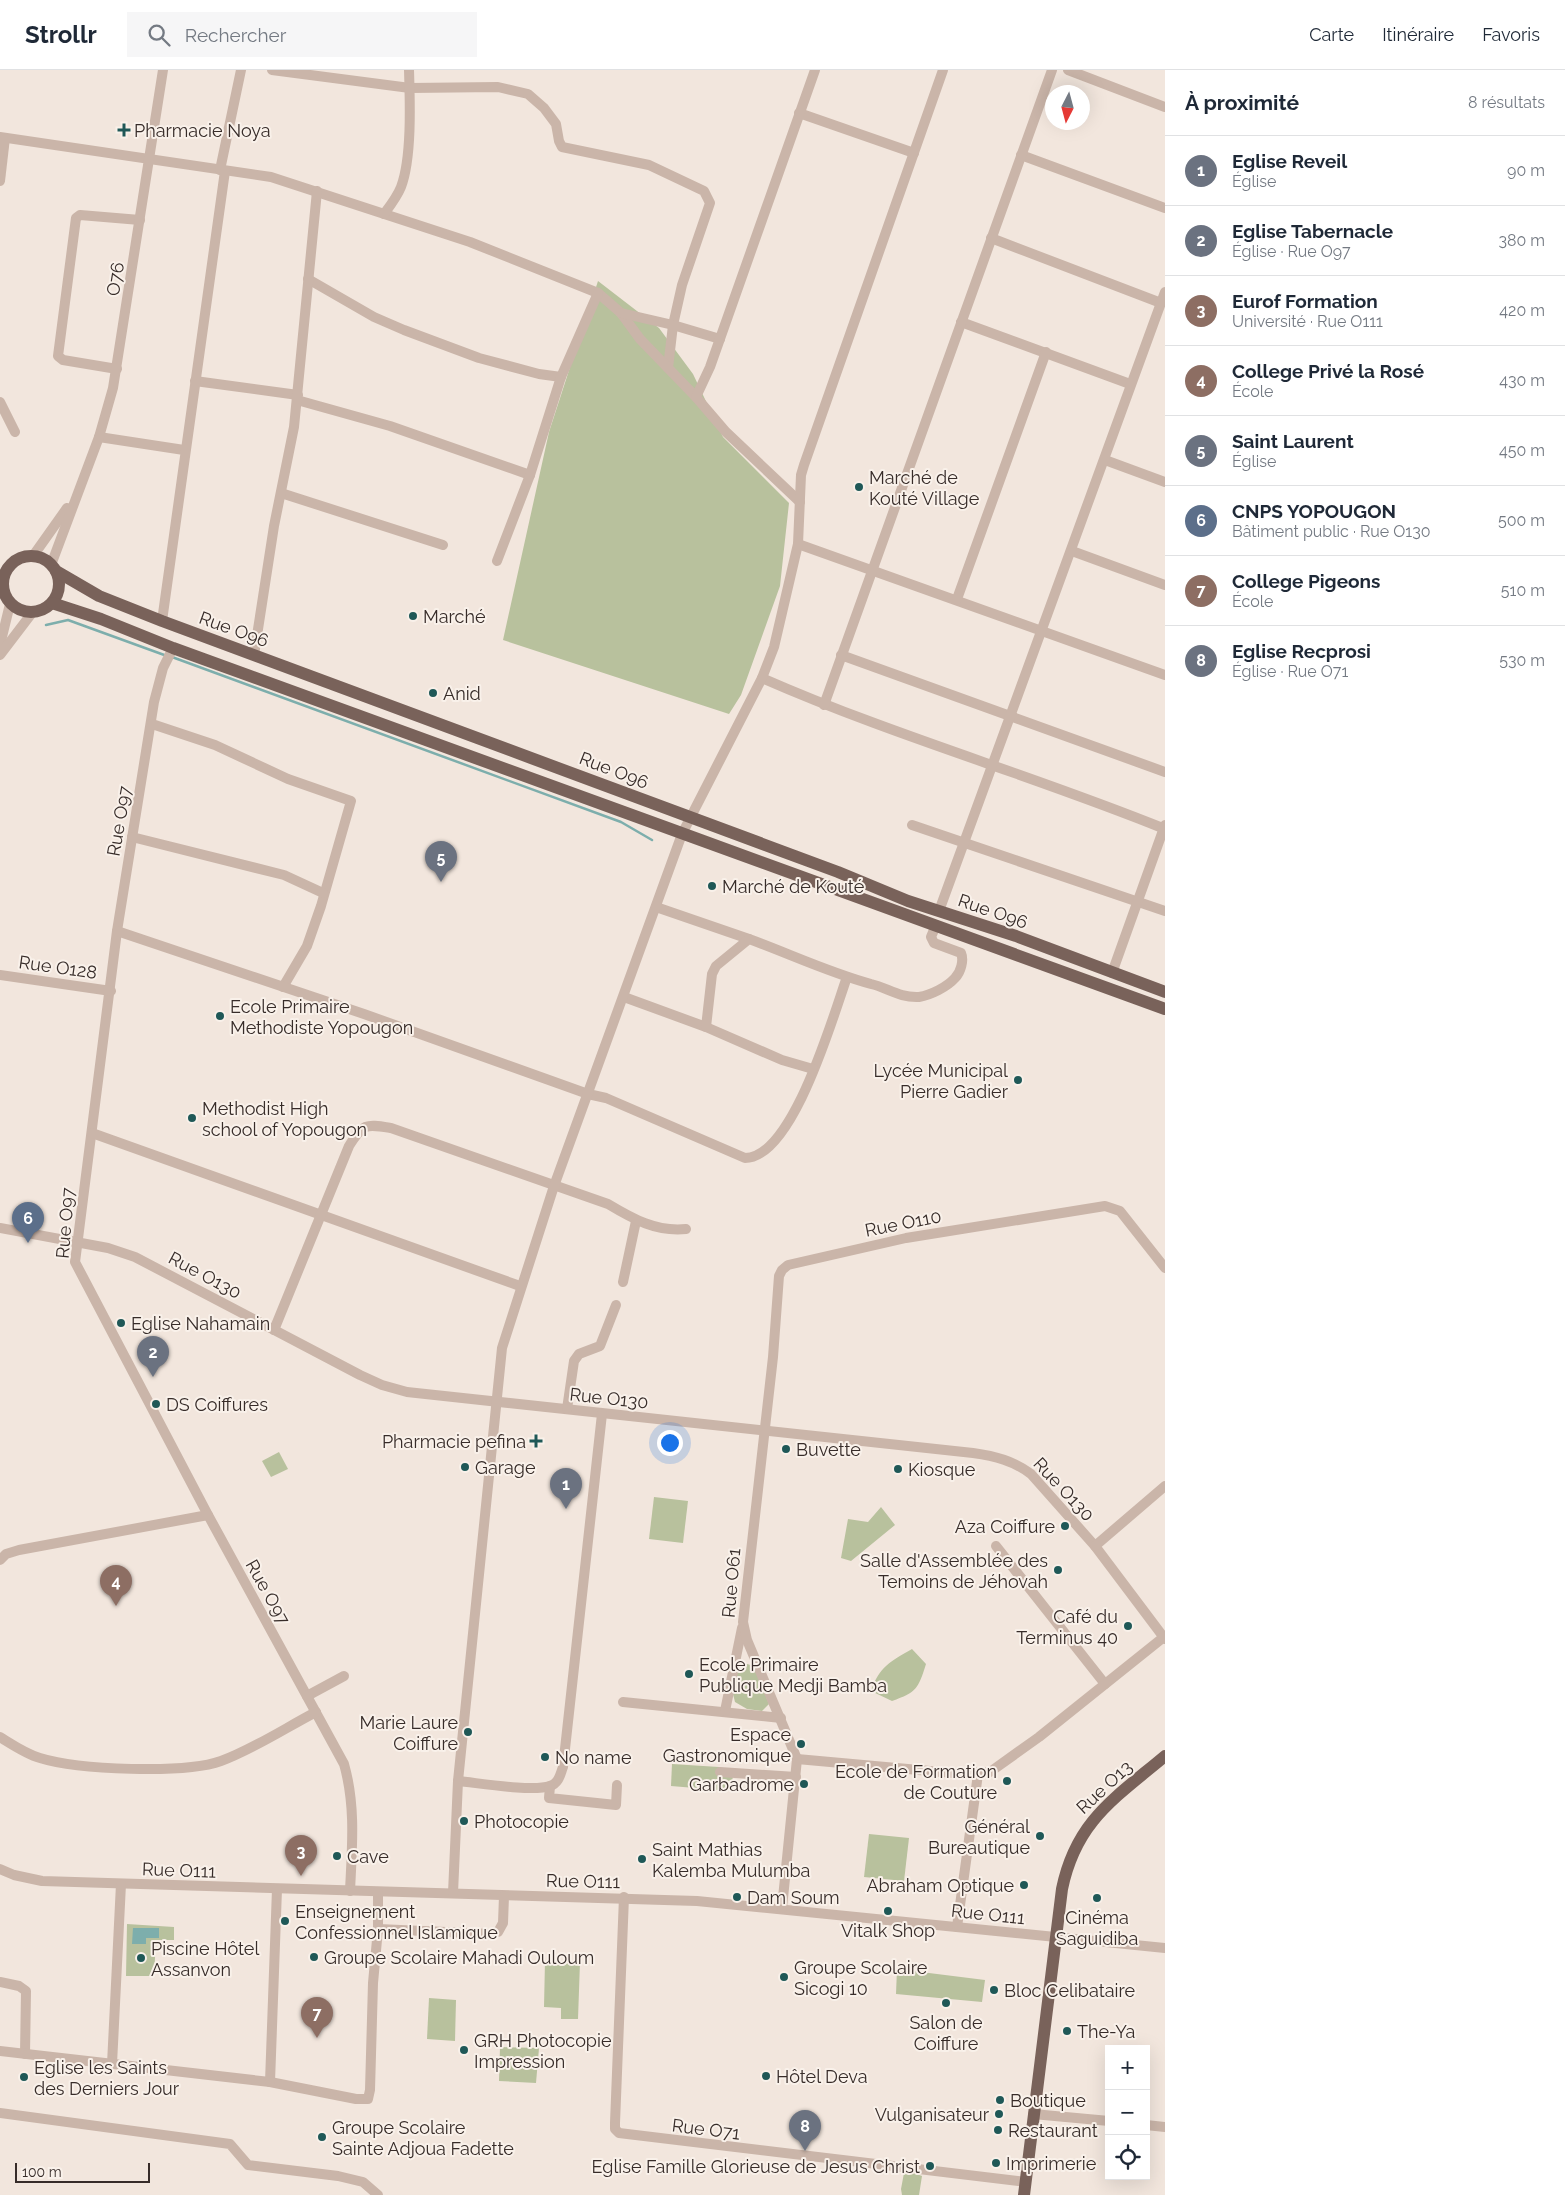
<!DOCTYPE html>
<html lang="fr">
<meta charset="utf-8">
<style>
:root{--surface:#fff;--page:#f6f6f7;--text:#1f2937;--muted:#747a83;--line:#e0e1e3;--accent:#b45309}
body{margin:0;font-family:Raleway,sans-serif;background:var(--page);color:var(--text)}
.controls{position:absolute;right:15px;bottom:15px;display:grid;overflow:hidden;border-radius:0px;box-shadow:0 5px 20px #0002}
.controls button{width:45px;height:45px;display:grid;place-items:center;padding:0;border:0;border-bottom:1px solid var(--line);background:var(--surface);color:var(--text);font:25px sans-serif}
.compass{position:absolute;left:1045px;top:15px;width:45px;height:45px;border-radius:50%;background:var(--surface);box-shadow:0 5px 20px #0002;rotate:186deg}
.scale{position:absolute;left:15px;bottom:12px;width:135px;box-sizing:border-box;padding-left:5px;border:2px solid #372c29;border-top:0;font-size:14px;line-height:18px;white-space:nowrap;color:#372c29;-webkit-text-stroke:4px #f9f1ea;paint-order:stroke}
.you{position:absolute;left:669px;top:1372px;width:18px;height:18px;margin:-12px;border:4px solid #fff;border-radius:50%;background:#1a73e8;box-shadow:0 0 0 8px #1a73e833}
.badge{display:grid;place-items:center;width:32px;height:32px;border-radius:50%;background:var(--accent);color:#fff;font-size:16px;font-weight:700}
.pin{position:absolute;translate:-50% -41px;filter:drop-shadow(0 1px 2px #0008)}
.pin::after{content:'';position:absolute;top:26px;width:18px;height:15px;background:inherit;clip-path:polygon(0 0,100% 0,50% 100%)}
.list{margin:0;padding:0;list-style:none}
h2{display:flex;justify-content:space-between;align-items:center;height:65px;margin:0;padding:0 20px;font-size:21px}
h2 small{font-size:16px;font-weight:400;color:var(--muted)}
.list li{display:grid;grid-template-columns:32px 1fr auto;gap:15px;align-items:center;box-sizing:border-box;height:70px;padding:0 20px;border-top:1px solid var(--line)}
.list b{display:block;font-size:19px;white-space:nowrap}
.list p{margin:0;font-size:16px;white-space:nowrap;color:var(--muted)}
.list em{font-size:16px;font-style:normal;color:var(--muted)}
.icon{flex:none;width:28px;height:28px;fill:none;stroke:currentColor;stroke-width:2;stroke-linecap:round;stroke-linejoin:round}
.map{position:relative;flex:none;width:1165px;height:2125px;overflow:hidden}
header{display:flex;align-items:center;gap:30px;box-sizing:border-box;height:70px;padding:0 25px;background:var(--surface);border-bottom:1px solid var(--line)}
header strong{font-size:24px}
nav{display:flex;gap:28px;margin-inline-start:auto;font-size:18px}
.search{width:350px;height:45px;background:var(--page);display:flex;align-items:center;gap:12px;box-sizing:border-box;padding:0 18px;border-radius:0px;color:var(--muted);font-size:19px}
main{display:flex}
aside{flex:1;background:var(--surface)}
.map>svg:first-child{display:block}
.green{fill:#b8c19d}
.water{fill:#7daeac}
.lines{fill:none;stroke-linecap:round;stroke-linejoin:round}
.stream{stroke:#7daeac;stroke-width:2.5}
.minor{stroke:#cab5a9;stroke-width:10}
.major{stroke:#79625a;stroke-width:12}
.poi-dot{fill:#1f5857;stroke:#f9f1ea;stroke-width:2}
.labels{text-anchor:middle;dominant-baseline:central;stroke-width:4;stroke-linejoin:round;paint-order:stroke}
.poi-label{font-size:18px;fill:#372c29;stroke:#f9f1ea;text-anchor:start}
.street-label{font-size:18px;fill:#372c29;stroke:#f9f1ea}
</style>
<header>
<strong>Strollr</strong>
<div class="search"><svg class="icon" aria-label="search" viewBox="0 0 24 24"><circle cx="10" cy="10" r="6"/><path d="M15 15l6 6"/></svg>Rechercher</div>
<nav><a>Carte</a><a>Itinéraire</a><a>Favoris</a></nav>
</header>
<main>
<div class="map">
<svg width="1165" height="2125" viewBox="0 0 1165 2125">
<rect width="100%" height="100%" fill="#f2e6dd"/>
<g class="green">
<path d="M598 211 659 258 693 304 723 367 789 433 780 516 741 625 729 644 503 570 549 362Z"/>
<path d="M279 1382 288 1399 271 1407 262 1391Z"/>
<path d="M654 1427 688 1431 683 1473 649 1469Z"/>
<path d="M881 1437 895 1455 851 1491 841 1488 848 1449 868 1452Z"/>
<path d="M912 1579 926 1594C918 1619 917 1622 892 1631L871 1621C879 1597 891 1591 912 1579Z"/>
<path d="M747 1594 754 1596 769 1634 762 1641 747 1639 735 1632 732 1620 736 1600Z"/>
<path d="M672 1694 719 1697 733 1705 731 1721 671 1716Z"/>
<path d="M869 1764 909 1768 904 1811 864 1807Z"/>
<path d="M127 1854 174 1857V1870H156L154 1906H126Z"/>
<path d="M545 1891 580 1892 578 1949H561V1938L544 1937Z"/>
<path d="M897 1899 985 1910 982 1932 896 1924Z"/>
<path d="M429 1928 456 1930 455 1971 427 1969Z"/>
<path d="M500 1977 539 1978 536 2013 499 2011Z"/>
<path d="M904 2103H914L922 2106 919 2125H902L901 2119Z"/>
</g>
<path class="water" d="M133 1858H159V1868H146V1874H132Z"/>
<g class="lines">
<g class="stream">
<path d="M46 555 68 550 167 586"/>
<path d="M172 587 621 752 652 770"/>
</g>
<g class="minor">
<path d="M272 0 410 18 498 17 528 24 544 38 556 54 559 71 562 77 649 95 704 121 710 133 682 215 673 255 668 298"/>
<path d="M1068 0 1165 37"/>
<path d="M799 43 914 83"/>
<path d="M0 67 271 107 470 172 598 223 621 243 640 269 696 327"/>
<path d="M1021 85 1165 138"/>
<path d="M220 100 241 0"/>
<path d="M0 111 5 68"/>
<path d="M384 144C390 136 397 127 401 117 412 88 410 32 409 0"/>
<path d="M991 168 1161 233"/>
<path d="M308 209 374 247 404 260 479 288 539 304 561 307"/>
<path d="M621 243 673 255 720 269"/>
<path d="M961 252 1130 314"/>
<path d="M117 299 63 290 58 286 76 148 80 145 140 150"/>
<path d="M195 311 298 325"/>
<path d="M297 330 390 356 530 405"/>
<path d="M0 332 15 362"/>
<path d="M99 367 184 380"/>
<path d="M1105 390 1165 412"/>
<path d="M281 423 443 475"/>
<path d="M800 432 726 362 696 327 710 297 815 0"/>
<path d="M798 474 1165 605"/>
<path d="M1072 481 1165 515"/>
<path d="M33 486 67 438"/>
<path d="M497 491 530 405 561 307 598 223"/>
<path d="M51 495 99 367 113 318 163 0"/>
<path d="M957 529 1046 282"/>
<path d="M162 551 225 101"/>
<path d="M0 575 10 534"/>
<path d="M173 578 163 598 154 632 117 861 75 1192 208 1445 344 1694C356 1736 352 1778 350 1821"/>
<path d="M0 585 32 543"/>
<path d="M254 585 274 456 294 357 317 121"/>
<path d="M841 585 1165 702"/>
<path d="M762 608C894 666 1032 705 1165 759"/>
<path d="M824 635 1052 0"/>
<path d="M152 654 215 675 288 709 351 731 321 836 307 876 283 917"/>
<path d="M912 755 1165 841"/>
<path d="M132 767 284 805 323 823"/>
<path d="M656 837 749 869"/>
<path d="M939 841 1165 222"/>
<path d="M117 861 364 944 588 1024 606 1028 745 1088C793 1088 833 946 847 907"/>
<path d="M1112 903 1165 755"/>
<path d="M0 905 111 921"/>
<path d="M624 927 706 957 782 990 813 999"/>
<path d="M706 957 712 904 716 896 749 869C790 884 830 903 871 914 888 918 899 928 919 927 931 925 947 917 955 908 961 902 964 890 961 883L934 873 931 867 936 855"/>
<path d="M92 1063 520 1216"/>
<path d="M0 1158 108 1178 135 1187 360 1305 382 1315 407 1322 973 1383C995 1386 1014 1391 1031 1404L1095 1476 1165 1569"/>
<path d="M623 1212 636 1151"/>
<path d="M274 1260 349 1076C363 1053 366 1054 391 1058L608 1134C633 1149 656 1162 686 1159"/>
<path d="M567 1339 574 1291 579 1284 600 1276 616 1235"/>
<path d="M996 1476 1105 1614"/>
<path d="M1095 1476 1165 1416"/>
<path d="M0 1490 6 1484 19 1480 208 1445"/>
<path d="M307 1626 344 1606"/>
<path d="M623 1632 781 1648"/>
<path d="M725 1641 742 1558"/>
<path d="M0 1667C13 1675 26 1684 40 1688 78 1700 185 1704 221 1691 252 1680 287 1657 316 1642"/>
<path d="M797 1689 952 1703 990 1702 1039 1667 1164 1567"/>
<path d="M720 1702 796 1707"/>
<path d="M458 1711C479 1713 532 1722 550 1716 559 1713 560 1705 563 1697L602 1344"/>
<path d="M550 1716 549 1728 616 1735 617 1715"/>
<path d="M0 1799 14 1805 42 1811 697 1831 1165 1878"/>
<path d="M453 1823 458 1711 502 1278 554 1116 682 764 762 608 774 577 798 474 801 405 804 395 943 0"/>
<path d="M624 1827 615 2053V2059L619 2063 1026 2112"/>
<path d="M782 1838 797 1689 747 1570 743 1552 773 1287 779 1206 782 1200 788 1195 906 1168 1105 1136 1120 1141 1165 1198"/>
<path d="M957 1857 978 1704"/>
<path d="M378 1859 491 1864 498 1862 503 1853 504 1826"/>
<path d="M0 1912 19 1916 26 1921 25 1984"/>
<path d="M0 1981 270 2012 356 2029H368L370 2020 373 1913 378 1859V1822"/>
<path d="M112 1994 121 1814"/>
<path d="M270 2012 277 1819"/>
<path d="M0 2043 230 2074 248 2095 338 2106 363 2112 378 2125"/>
<path d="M1033 2044 1109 2051"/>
<path d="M1146 2055 1165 2057"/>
</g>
<g class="major">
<circle cx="31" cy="514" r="28"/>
<path d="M56 501 99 526 162 551 838 802 908 831 1016 866 1165 922"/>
<path d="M52 533 101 549 173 578C503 699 835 818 1165 939"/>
<path d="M1024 2125 1062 1819C1076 1751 1115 1728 1165 1686"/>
</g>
</g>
<g class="poi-dot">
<path d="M121.5 52.5h5v5h5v5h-5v5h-5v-5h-5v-5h5z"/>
<circle cx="859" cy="417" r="5"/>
<circle cx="413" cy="546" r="5"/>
<circle cx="433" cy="623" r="5"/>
<circle cx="712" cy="816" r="5"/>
<circle cx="220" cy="946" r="5"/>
<circle cx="1018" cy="1010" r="5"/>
<circle cx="192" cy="1048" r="5"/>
<circle cx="121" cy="1253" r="5"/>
<circle cx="156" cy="1334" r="5"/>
<path d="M533.5 1363.5h5v5h5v5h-5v5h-5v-5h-5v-5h5z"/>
<circle cx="786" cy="1379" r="5"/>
<circle cx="465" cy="1397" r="5"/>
<circle cx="898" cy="1399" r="5"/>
<circle cx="1065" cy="1456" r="5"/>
<circle cx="1058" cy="1500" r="5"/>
<circle cx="1128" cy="1556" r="5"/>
<circle cx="689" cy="1604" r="5"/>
<circle cx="468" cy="1662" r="5"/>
<circle cx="801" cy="1674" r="5"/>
<circle cx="545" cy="1687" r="5"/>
<circle cx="1007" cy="1711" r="5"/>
<circle cx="804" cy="1714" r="5"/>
<circle cx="464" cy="1751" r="5"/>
<circle cx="1040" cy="1766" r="5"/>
<circle cx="337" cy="1786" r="5"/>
<circle cx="642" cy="1789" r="5"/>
<circle cx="1024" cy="1815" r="5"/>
<circle cx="737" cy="1827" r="5"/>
<circle cx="1097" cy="1828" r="5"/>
<circle cx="888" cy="1841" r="5"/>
<circle cx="285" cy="1851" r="5"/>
<circle cx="314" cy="1887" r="5"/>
<circle cx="141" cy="1888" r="5"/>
<circle cx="784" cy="1907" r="5"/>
<circle cx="994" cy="1920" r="5"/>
<circle cx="946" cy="1933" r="5"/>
<circle cx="1067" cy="1961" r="5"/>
<circle cx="464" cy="1980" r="5"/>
<circle cx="766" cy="2006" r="5"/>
<circle cx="24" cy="2007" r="5"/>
<circle cx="1000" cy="2030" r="5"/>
<circle cx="999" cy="2044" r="5"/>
<circle cx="998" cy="2060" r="5"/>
<circle cx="322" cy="2067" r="5"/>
<circle cx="996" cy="2093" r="5"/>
<circle cx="930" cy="2096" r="5"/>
</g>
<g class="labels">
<g class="poi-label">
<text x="134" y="60">Pharmacie Noya</text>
<text x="869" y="407">Marché de<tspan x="869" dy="21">Kouté Village</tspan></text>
<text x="423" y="546">Marché</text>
<text x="443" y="623">Anid</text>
<text x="722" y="816">Marché de Kouté</text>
<text x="230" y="936">Ecole Primaire<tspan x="230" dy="21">Methodiste Yopougon</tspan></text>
<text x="1008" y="1000" text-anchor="end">Lycée Municipal<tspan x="1008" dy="21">Pierre Gadier</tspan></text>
<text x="202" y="1038">Methodist High<tspan x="202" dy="21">school of Yopougon</tspan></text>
<text x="131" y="1253">Eglise Nahamain</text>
<text x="166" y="1334">DS Coiffures</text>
<text x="526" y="1371" text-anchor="end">Pharmacie pefina</text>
<text x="796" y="1379">Buvette</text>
<text x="475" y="1397">Garage</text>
<text x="908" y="1399">Kiosque</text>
<text x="1055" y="1456" text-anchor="end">Aza Coiffure</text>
<text x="1048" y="1490" text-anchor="end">Salle d'Assemblée des<tspan x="1048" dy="21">Temoins de Jéhovah</tspan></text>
<text x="1118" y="1546" text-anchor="end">Café du<tspan x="1118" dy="21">Terminus 40</tspan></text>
<text x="699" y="1594">Ecole Primaire<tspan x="699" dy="21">Publique Medji Bamba</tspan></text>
<text x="458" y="1652" text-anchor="end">Marie Laure<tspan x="458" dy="21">Coiffure</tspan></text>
<text x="791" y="1664" text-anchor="end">Espace<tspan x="791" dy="21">Gastronomique</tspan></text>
<text x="555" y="1687">No name</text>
<text x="997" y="1701" text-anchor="end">Ecole de Formation<tspan x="997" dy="21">de Couture</tspan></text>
<text x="794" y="1714" text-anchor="end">Garbadrome</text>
<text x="474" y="1751">Photocopie</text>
<text x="1030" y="1756" text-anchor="end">Général<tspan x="1030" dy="21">Bureautique</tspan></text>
<text x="652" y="1779">Saint Mathias<tspan x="652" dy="21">Kalemba Mulumba</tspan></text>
<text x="347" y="1786">Cave</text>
<text x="1014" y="1815" text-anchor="end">Abraham Optique</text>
<text x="747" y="1827">Dam Soum</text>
<text x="295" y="1841">Enseignement<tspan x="295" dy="21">Confessionnel Islamique</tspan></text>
<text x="1097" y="1847" text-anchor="middle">Cinéma<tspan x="1097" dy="21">Saguidiba</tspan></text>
<text x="888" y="1860" text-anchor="middle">Vitalk Shop</text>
<text x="151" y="1878">Piscine Hôtel<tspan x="151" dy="21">Assanvon</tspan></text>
<text x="324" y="1887">Groupe Scolaire Mahadi Ouloum</text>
<text x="794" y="1897">Groupe Scolaire<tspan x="794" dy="21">Sicogi 10</tspan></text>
<text x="1004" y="1920">Bloc Celibataire</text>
<text x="946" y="1952" text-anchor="middle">Salon de<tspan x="946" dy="21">Coiffure</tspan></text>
<text x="1077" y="1961">The-Ya</text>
<text x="474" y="1970">GRH Photocopie<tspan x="474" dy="21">Impression</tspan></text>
<text x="34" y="1997">Eglise les Saints<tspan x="34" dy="21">des Derniers Jour</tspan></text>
<text x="776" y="2006">Hôtel Deva</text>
<text x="1010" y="2030">Boutique</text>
<text x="989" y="2044" text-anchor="end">Vulganisateur</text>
<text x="332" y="2057">Groupe Scolaire<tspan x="332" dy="21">Sainte Adjoua Fadette</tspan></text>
<text x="1008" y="2060">Restaurant</text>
<text x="1006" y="2093">Imprimerie</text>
<text x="920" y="2096" text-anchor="end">Eglise Famille Glorieuse de Jesus Christ</text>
</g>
<g class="street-label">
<text transform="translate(115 209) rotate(-81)">O76</text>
<text transform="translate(234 559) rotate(20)">Rue O96</text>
<text transform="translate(614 700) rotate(21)">Rue O96</text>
<text transform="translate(119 751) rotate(-80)">Rue O97</text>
<text transform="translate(993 841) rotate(19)">Rue O96</text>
<text transform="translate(58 897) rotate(8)">Rue O128</text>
<text transform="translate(65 1153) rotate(-85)">Rue O97</text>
<text transform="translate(903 1153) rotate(-11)">Rue O110</text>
<text transform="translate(205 1205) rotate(28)">Rue O130</text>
<text transform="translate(609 1328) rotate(6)">Rue O130</text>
<text transform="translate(1064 1419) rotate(47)">Rue O130</text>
<text transform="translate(731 1513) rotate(-85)">Rue O61</text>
<text transform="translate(268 1522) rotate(61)">Rue O97</text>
<text transform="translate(1104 1717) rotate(-43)">Rue O13</text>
<text transform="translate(179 1800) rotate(2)">Rue O111</text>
<text transform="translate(583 1811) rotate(1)">Rue O111</text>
<text transform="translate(988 1844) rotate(6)">Rue O111</text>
<text transform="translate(706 2059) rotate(7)">Rue O71</text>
</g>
</g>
</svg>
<div class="controls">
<button>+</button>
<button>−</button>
<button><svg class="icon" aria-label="locate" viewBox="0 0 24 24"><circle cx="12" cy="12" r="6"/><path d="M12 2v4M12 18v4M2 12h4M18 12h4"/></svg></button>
</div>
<svg class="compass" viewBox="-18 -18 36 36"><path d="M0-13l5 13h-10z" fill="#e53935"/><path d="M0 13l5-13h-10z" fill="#747a83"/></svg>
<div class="scale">100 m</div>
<div class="you"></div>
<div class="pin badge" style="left:566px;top:1439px;background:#6b7280">1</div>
<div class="pin badge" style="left:153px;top:1307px;background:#6b7280">2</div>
<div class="pin badge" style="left:301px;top:1806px;background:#8d6e63">3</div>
<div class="pin badge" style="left:116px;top:1536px;background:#8d6e63">4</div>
<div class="pin badge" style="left:441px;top:812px;background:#6b7280">5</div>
<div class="pin badge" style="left:28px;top:1173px;background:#5c6f8a">6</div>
<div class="pin badge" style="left:317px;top:1968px;background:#8d6e63">7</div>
<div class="pin badge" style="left:805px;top:2081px;background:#6b7280">8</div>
</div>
<aside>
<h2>À proximité<small>8 résultats</small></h2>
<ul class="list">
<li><span class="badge" style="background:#6b7280">1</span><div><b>Eglise Reveil</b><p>Église</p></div><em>90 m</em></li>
<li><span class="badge" style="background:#6b7280">2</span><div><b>Eglise Tabernacle</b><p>Église · Rue O97</p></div><em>380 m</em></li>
<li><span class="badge" style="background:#8d6e63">3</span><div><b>Eurof Formation</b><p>Université · Rue O111</p></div><em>420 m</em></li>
<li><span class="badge" style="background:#8d6e63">4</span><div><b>College Privé la Rosé</b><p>École</p></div><em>430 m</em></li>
<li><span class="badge" style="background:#6b7280">5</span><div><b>Saint Laurent</b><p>Église</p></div><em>450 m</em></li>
<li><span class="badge" style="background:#5c6f8a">6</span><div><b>CNPS YOPOUGON</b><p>Bâtiment public · Rue O130</p></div><em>500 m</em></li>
<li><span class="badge" style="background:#8d6e63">7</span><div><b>College Pigeons</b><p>École</p></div><em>510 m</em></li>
<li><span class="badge" style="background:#6b7280">8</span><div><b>Eglise Recprosi</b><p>Église · Rue O71</p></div><em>530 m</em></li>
</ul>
</aside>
</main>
